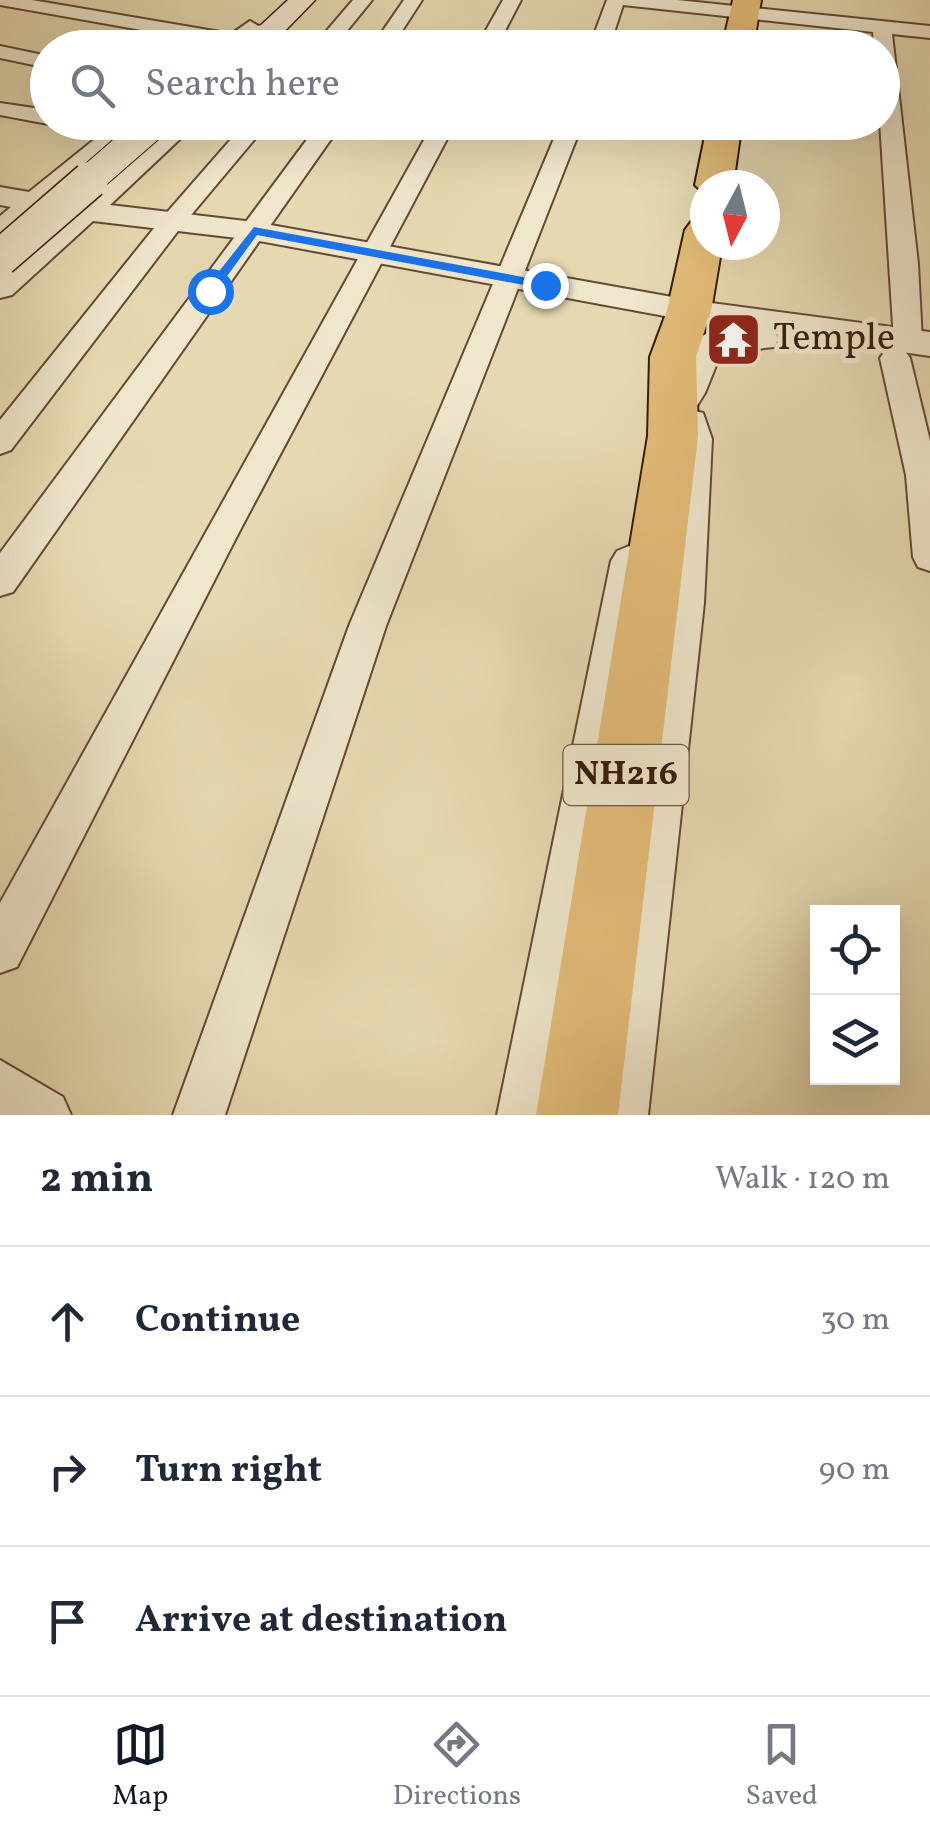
<!DOCTYPE html>
<meta charset="utf-8">
<style>
:root{--surface:#fff;--page:#f6f6f7;--text:#1f2937;--muted:#747a83;--line:#e0e1e3;--accent:#111827}
body{margin:0;font-family:Vollkorn,serif;background:var(--page);color:var(--text)}
.controls{position:absolute;right:30px;bottom:30px;display:grid;overflow:hidden;border-radius:0px;box-shadow:0 10px 40px #0002}
.controls button{width:90px;height:90px;display:grid;place-items:center;padding:0;border:0;border-bottom:2px solid var(--line);background:var(--surface);color:var(--text);font:50px sans-serif}
.compass{position:absolute;left:690px;top:170px;width:90px;height:90px;border-radius:50%;background:var(--surface);box-shadow:0 10px 40px #0002;rotate:187deg}
.stop{position:absolute;width:30px;height:30px;margin:-22px;border:8px solid #1a73e8;border-radius:50%;background:#fff}
.stop.end{background:#1a73e8;border-color:#fff;box-shadow:0 2px 10px #0008}
.list{margin:0;padding:0;list-style:none}
h2{display:flex;justify-content:space-between;align-items:center;height:130px;margin:0;padding:0 40px;font-size:42px}
h2 small{font-size:32px;font-weight:400;color:var(--muted)}
.list li{display:grid;grid-template-columns:65px 1fr auto;gap:30px;align-items:center;box-sizing:border-box;height:150px;padding:0 40px;border-top:2px solid var(--line)}
.list b{display:block;font-size:38px;white-space:nowrap}
.list em{font-size:32px;font-style:normal;color:var(--muted)}
.icon{flex:none;width:55px;height:55px;fill:none;stroke:currentColor;stroke-width:2;stroke-linecap:round;stroke-linejoin:round}
.map{position:relative;flex:none;width:930px;height:1115px;overflow:hidden}
.search{position:absolute;background:var(--surface);box-shadow:0 10px 40px #0002;left:30px;right:30px;top:30px;height:110px;display:flex;align-items:center;gap:25px;box-sizing:border-box;padding:0 35px;border-radius:55px;color:var(--muted);font-size:38px}
.sheet{height:580px;background:var(--surface)}
nav{display:flex;justify-content:space-around;align-items:center;box-sizing:border-box;height:140px;border-top:2px solid var(--line);background:var(--surface);font-size:28px;color:var(--muted)}
nav a{display:grid;justify-items:center;gap:5px}
nav .on{color:var(--accent)}
.map>svg:first-child{display:block}
.lines{fill:none;stroke-linecap:round;stroke-linejoin:round}
.minor-casing{stroke:#624a34;stroke-width:4}
.tertiary-casing{stroke:#624a34;stroke-width:4}
.secondary-casing{stroke:#361b0b;stroke-width:3}
.trunk-casing{stroke:#361b0b;stroke-width:4}
.minor{fill:#efe6cc;fill-rule:evenodd}
.tertiary{fill:#efe6cc;fill-rule:evenodd}
.secondary{fill:#efe6cc;fill-rule:evenodd}
.trunk{fill:#e3bc78;fill-rule:evenodd}
.secondary-bridge-far1-casing{stroke:#361b0b;stroke-width:31;stroke-linecap:butt}
.secondary-bridge-casing{stroke:#361b0b;stroke-width:39;stroke-linecap:butt}
.secondary-bridge-far1{stroke:#efe6cc;stroke-width:29}
.secondary-bridge{stroke:#efe6cc;stroke-width:36}
.route{fill:#1a73e8}
.labels{text-anchor:middle;dominant-baseline:central;stroke-width:10;stroke-linejoin:round;paint-order:stroke}
.shield{fill:#efe6cc;stroke:#6e5845;stroke-width:2.5}
.shield-label{font-size:35px;font-weight:bold;fill:#361b0b}
.poi-label{font-size:38px;fill:#361b0b;stroke:#efe6cc;text-anchor:start}
</style>
<div class="map">
<svg width="930" height="1115" viewBox="0 0 930 1115">
<rect width="100%" height="100%" fill="#e6d9b1"/>
<filter id="stains"><feTurbulence type="fractalNoise" baseFrequency=".002" numOctaves="4"/><feColorMatrix values="0 0 0 0 .2 0 0 0 0 .09 0 0 0 0 .02 0 0 0 .5 -.17"/></filter>
<radialGradient id="worn" r=".72"><stop offset=".6" stop-color="#630" stop-opacity="0"/><stop offset="1" stop-color="#630" stop-opacity=".3"/></radialGradient>
<g class="lines">
<defs>
<g id="minor">
<path d="M0 0H32L232 34 242 40 232 46 0 5Z"/>
<path d="M353 0H372L333 48H312Z"/>
<path d="M404 0H422L391 48H371Z"/>
<path d="M503 0H521L496 48H476Z"/>
<path d="M607 0H677L930 26V38L892 34 918 264 922 341 918 348H898L894 341 880 122 882 48H874L873 32 623 5 609 48H589Z"/>
<path d="M0 46 48 56V68L0 58Z"/>
<path d="M0 103 48 110V122H52L48 124 0 115Z"/>
<path d="M69 122H119L135 130 124 137 72 127Z"/>
<path d="M246 122H269L181 227 11 450 0 454V420L163 217Z"/>
<path d="M320 122H343L13 592 0 596V553Z"/>
<path d="M434 122H456L237 536 17 967 0 973V903Z"/>
<path d="M561 122H583L386 626 225 1115H173L349 626Z"/>
<path d="M895 348 905 351 910 358 930 441V571L918 567 913 557 906 475 880 358 885 351Z"/>
<path d="M692 410 703 413 712 439 704 603 648 1115H596L668 603 680 439 677 421 681 413Z"/>
<path d="M629 546 641 551 647 561 549 1115H497L611 561 617 551Z"/>
<path d="M0 1060 63 1097 71 1115H0Z"/>
</g>
<g id="tertiary">
<path d="M250 21 262 28 239 48H211Z"/>
<path d="M116 122H146L59 197 79 201 169 122H198L110 205 254 222 689 300 930 332V356L776 334 779 339 774 347 721 353 705 393 688 420 675 423 662 420 656 410C675 378 683 335 724 327L254 240 93 221 12 295 0 298V270L62 216 41 212 11 237 0 240V216L11 207 0 205V187L29 192Z"/>
</g>
<path id="secondary" d="M288 0H315L279 37 263 41 256 48H227L245 29 261 25Z"/>
<g id="trunk">
<path d="M733 0H761L753 48H722Z"/>
<path d="M708 122H742L733 185H705V194L695 185Z"/>
<path d="M705 218V245H722L711 311 696 357 698 436 618 1115H536L648 436 650 357 667 311 685 230 691 222Z"/>
</g>
</defs>
<use href="#minor" class="minor-casing"/>
<use href="#tertiary" class="tertiary-casing"/>
<use href="#secondary" class="secondary-casing"/>
<use href="#trunk" class="trunk-casing"/>
<use href="#minor" class="minor"/>
<use href="#tertiary" class="tertiary"/>
<use href="#secondary" class="secondary"/>
<use href="#trunk" class="trunk"/>
<defs>
<path id="secondary-bridge-far1" d="M87 182 156 122"/>
<path id="secondary-bridge" d="M0 258 90 180"/>
</defs>
<use href="#secondary-bridge-far1" class="secondary-bridge-far1-casing"/>
<use href="#secondary-bridge" class="secondary-bridge-casing"/>
<use href="#secondary-bridge-far1" class="secondary-bridge-far1"/>
<use href="#secondary-bridge" class="secondary-bridge"/>
</g>
<path class="route" d="M254 227 545 281 551 285 545 289 257 235 214 294H206V288Z"/>
<defs>
<symbol id="temple-square" viewBox="-11 -11 22 22"><rect x="-9" y="-9" width="18" height="18" rx="4" fill="#8f2418" stroke="#efe6cc"/><path d="M0-6L5-2H3V0L6.5 2.5H4V6H1.5V3h-3V6H-4V2.5H-6.5L-3 0V-2H-5Z" fill="#fff"/></symbol>
</defs>
<g fill-rule="evenodd">
<use href="#temple-square" x="702" y="308" width="63" height="63"/>
</g>
<g class="labels">
<rect class="shield" x="563.5" y="745" width="125" height="60" rx="8"/>
<g class="shield-label">
<text x="626" y="775">NH216</text>
</g>
<g class="poi-label">
<text x="773" y="339">Temple</text>
</g>
</g>
<rect width="100%" height="100%" filter="url(#stains)"/>
<rect width="100%" height="100%" fill="url(#worn)"/>
</svg>
<div class="controls">
<button><svg class="icon" aria-label="locate" viewBox="0 0 24 24"><circle cx="12" cy="12" r="6"/><path d="M12 2v4M12 18v4M2 12h4M18 12h4"/></svg></button>
<button><svg class="icon" aria-label="layers" viewBox="0 0 24 24"><path d="M12 4l9 5-9 5-9-5zM3 14l9 5 9-5"/></svg></button>
</div>
<svg class="compass" viewBox="-18 -18 36 36"><path d="M0-13l5 13h-10z" fill="#e53935"/><path d="M0 13l5-13h-10z" fill="#747a83"/></svg>
<div class="stop" style="left:210px;top:291px"></div>
<div class="stop end" style="left:545px;top:285px"></div>
<div class="search"><svg class="icon" aria-label="search" viewBox="0 0 24 24"><circle cx="10" cy="10" r="6"/><path d="M15 15l6 6"/></svg>Search here</div>
</div>
<section class="sheet">
<h2>2 min<small>Walk · 120 m</small></h2>
<ul class="list">
<li><svg class="icon" aria-label="ahead" viewBox="0 0 24 24"><path d="M12 20V5M6 11l6-6 6 6"/></svg><div><b>Continue</b></div><em>30 m</em></li>
<li><svg class="icon" aria-label="right" viewBox="0 0 24 24"><path d="M7 20v-9h11M14 6l5 5-5 5"/></svg><div><b>Turn right</b></div><em>90 m</em></li>
<li><svg class="icon" aria-label="arrive" viewBox="0 0 24 24"><path d="M6 21V4h12l-3 4 3 4H6"/></svg><div><b>Arrive at destination</b></div></li>
</ul>
</section>
<nav>
<a class="on"><svg class="icon" aria-label="map" viewBox="0 0 24 24"><path d="M3 6l6-2 6 2 6-2v14l-6 2-6-2-6 2zM9 4v14M15 6v14"/></svg>Map</a>
<a><svg class="icon" aria-label="directions" viewBox="0 0 24 24"><path d="M12 3l9 9-9 9-9-9zM9 14v-3h6M13 9l2 2-2 2"/></svg>Directions</a>
<a><svg class="icon" aria-label="saved" viewBox="0 0 24 24"><path d="M7 4h10v16l-5-4-5 4z"/></svg>Saved</a>
</nav>
